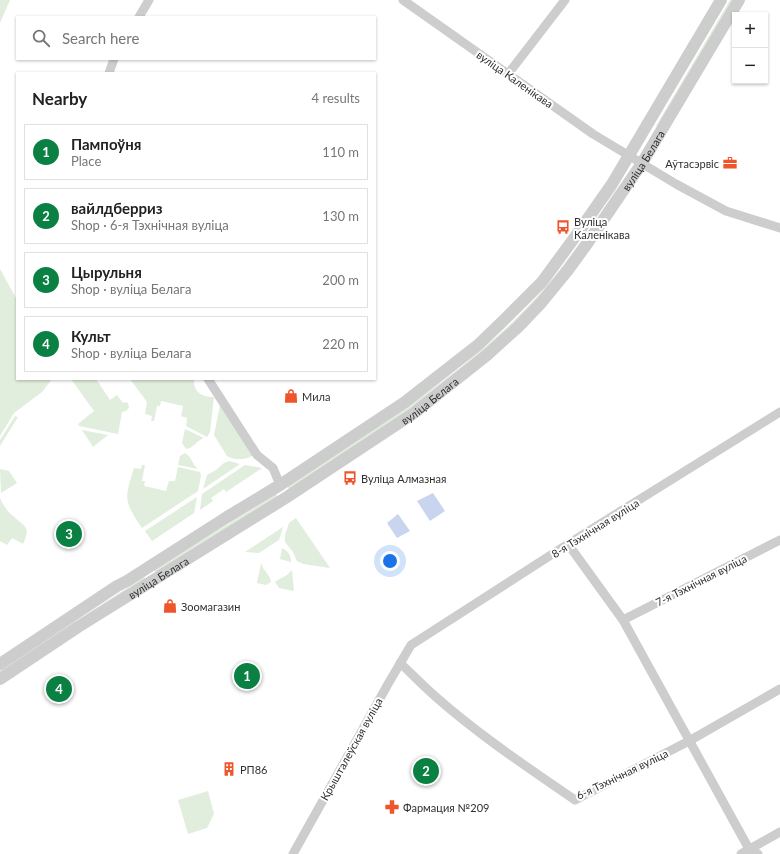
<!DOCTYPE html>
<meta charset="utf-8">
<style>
:root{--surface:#fff;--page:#f2f2f2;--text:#222;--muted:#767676;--line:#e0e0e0;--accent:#0b8043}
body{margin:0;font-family:Lato,sans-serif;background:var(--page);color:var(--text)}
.controls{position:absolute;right:12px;top:12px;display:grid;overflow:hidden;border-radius:0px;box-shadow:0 1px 3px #0004}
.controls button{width:36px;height:36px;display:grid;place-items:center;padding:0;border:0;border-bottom:1px solid var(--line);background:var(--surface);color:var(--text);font:20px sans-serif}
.you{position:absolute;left:390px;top:561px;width:14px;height:14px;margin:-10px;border:3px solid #fff;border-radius:50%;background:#1a73e8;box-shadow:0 0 0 6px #1a73e833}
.badge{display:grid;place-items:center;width:26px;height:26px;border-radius:50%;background:var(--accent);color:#fff;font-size:13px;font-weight:700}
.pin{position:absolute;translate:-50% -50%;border:2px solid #fff;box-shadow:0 1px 4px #0006}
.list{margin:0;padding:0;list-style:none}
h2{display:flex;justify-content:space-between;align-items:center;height:52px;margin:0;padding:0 16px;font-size:17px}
h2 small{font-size:13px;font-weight:400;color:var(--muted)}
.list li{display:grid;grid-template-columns:26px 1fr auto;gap:12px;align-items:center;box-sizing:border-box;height:56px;margin:0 8px 8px;padding:0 8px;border:1px solid var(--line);border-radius:0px}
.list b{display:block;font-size:15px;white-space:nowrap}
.list p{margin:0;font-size:13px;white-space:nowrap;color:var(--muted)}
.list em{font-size:13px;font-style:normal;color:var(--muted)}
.icon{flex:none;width:22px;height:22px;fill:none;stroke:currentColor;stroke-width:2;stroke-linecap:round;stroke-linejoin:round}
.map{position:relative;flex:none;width:780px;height:854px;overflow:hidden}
.search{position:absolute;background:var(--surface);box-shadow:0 1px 3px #0004;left:16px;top:16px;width:360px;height:44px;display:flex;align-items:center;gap:10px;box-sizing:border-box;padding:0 14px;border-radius:0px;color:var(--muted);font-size:15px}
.panel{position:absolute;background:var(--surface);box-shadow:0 1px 3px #0004;left:16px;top:72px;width:360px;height:308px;border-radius:0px}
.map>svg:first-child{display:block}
.green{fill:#e1eddd}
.water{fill:#c9d5ee}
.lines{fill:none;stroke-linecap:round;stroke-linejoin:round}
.minor{stroke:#cdcdcd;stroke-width:9}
.tertiary{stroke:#cdcdcd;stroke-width:12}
.labels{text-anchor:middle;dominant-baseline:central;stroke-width:4;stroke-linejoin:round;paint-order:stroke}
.street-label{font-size:11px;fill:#303030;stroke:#fff}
.poi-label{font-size:11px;fill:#303030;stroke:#fff;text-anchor:start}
</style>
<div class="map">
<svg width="780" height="854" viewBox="0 0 780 854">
<rect width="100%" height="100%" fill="#fff"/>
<g class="green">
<path d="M0 0H10L0 23Z"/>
<path d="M730 0H735L659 128 656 126Z"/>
<path d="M616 190 620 192 548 291 455 378 290 491 287 486C372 430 462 377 533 301 565 267 590 228 616 190Z"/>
<path d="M0 269 17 300V379H52L42 392 14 413 0 436Z"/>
<path d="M71 379H96L110 400 117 395 123 403 125 402 128 403 129 408 126 411 122 412 118 434 79 426 78 424 94 411Z"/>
<path d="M130 379H194C193 392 202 397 214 397L210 432 207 437 186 426 187 418 181 416 183 406 161 401 160 406H157L154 421H151L152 416 145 414 147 402Z"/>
<path d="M220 405 254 455C245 460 236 461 227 456L214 435Z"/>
<path d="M15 416 18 417 0 446V440Z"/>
<path d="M185 429 204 438C197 440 194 448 186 449L182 443Z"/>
<path d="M82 430 108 435 93 447Z"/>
<path d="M185 453C192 457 192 464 198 469L178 465 180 456Z"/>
<path d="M229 461 240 464 203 489 207 475 216 470 224 463Z"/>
<path d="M142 465H145L142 481H145L144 486 166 491 169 481H175L178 467 200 472 201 476 198 491 142 528C124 501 124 500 134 468L141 469Z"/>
<path d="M245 465 262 468 226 492 224 489 211 498 213 501 200 510 202 494Z"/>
<path d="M0 469 9 471 17 483 1 493Z"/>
<path d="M276 494 278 497 157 575 154 570Z"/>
<path d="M197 497 194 513 152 541 145 531Z"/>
<path d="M0 498C3 505 7 511 13 516 25 527 31 526 23 544L12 538 7 545 0 541Z"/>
<path d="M296 518 330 568 303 564 297 561 293 552 285 542V535L289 523Z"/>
<path d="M283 527 279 540 268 547 259 553 245 552Z"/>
<path d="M282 548C288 551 291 555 291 562L280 559Z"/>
<path d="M261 563C263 571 270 574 271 582L266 585 257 583Z"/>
<path d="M292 570 294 591 279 588 275 582 276 581 287 575Z"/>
<path d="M144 577 147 580 0 675V670Z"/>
<path d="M208 791 214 814 207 828 188 834 178 800Z"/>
</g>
<g class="water">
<path d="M433 493 445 511 430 521 417 501Z"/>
<path d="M398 514 410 531 397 538 387 523Z"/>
</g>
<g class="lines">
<g class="minor">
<path d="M403 0 593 134 676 184 726 211 780 228"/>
<path d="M139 17 149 0"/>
<path d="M109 73 114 59"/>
<path d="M508 74 565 0"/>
<path d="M208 379 257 455 273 468 280 485"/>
<path d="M568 544 623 620 749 849 758 854"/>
<path d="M623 620 780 540"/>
<path d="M400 663C412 674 423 686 436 697 479 735 527 767 575 800L689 741 780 689"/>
<path d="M293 854 388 684 411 645 568 544 780 412"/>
<path d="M741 854 780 832"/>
</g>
<g class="tertiary">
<path d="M0 664 117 586 127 581 227 517 280 485 405 402 478 345 505 319 542 282 575 237 612 184 721 0"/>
<path id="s1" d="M0 679 78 627 287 497 414 413 487 355 518 327 541 303 568 270 589 241 642 163 739 0"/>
</g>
</g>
<defs>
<symbol id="office-bare" viewBox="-9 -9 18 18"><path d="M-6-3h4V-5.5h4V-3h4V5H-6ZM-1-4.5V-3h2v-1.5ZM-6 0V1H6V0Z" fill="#ee552b" stroke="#fff" stroke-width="2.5" paint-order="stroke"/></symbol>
<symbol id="bus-bare" viewBox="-9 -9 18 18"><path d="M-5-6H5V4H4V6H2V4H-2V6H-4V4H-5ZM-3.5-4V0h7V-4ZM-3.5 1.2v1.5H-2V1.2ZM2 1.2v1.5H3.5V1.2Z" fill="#ee552b" stroke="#fff" stroke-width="2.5" paint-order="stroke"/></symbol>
<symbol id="shop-bare" viewBox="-9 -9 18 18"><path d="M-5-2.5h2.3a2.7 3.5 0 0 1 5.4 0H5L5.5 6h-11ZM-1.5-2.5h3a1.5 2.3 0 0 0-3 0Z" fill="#ee552b" stroke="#fff" stroke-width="2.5" paint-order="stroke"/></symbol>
<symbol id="building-bare" viewBox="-9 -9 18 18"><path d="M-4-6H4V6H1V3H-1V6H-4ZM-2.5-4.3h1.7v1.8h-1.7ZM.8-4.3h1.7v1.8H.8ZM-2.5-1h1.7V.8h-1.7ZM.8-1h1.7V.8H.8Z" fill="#ee552b" stroke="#fff" stroke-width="2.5" paint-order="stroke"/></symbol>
<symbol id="pharmacy-bare" viewBox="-9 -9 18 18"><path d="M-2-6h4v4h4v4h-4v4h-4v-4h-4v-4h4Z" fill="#ee552b" stroke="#fff" stroke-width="2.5" paint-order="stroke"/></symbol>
</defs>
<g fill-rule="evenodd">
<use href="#office-bare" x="720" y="153" width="20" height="20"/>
<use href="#bus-bare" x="553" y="217" width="20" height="20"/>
<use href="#shop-bare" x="281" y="386" width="20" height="20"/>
<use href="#bus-bare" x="340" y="468" width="20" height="20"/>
<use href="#shop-bare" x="160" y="596" width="20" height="20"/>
<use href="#building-bare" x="219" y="759" width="20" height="20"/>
<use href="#pharmacy-bare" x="382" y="797" width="20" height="20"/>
</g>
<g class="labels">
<g class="street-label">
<text transform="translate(515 79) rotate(35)">вуліца Каленікава</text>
<text stroke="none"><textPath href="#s1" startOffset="836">вуліца Белага</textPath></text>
<text stroke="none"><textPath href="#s1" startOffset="512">вуліца Белага</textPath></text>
<text transform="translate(595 528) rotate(-32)">8-я Тэхнічная вуліца</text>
<text stroke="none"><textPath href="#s1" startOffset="188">вуліца Белага</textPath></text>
<text transform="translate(701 580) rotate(-27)">7-я Тэхнічная вуліца</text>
<text transform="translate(351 749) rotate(-61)">Крышталеўская вуліца</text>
<text transform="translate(622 774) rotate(-26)">6-я Тэхнічная вуліца</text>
</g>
<g class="poi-label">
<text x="719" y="163" text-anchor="end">Аўтасэрвіс</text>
<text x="574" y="221">Вуліца<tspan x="574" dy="13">Каленікава</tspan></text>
<text x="302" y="396">Мила</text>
<text x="361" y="478">Вуліца Алмазная</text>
<text x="181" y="606">Зоомагазин</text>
<text x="240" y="769">РП86</text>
<text x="403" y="807">Фармация №209</text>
</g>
</g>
</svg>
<div class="controls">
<button>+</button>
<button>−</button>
</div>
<div class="you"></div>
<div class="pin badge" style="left:247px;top:676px">1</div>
<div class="pin badge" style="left:426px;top:771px">2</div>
<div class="pin badge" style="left:69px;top:534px">3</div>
<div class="pin badge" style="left:59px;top:689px">4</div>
<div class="search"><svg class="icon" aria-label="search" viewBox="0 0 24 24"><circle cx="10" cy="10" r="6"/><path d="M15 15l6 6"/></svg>Search here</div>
<section class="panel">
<h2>Nearby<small>4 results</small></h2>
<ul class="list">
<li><span class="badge">1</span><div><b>Пампоўня</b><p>Place</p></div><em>110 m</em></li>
<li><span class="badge">2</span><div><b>вайлдберриз</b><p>Shop · 6-я Тэхнічная вуліца</p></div><em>130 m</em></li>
<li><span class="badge">3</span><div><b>Цырульня</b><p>Shop · вуліца Белага</p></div><em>200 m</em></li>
<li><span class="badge">4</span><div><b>Культ</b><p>Shop · вуліца Белага</p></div><em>220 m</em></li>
</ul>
</section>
</div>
